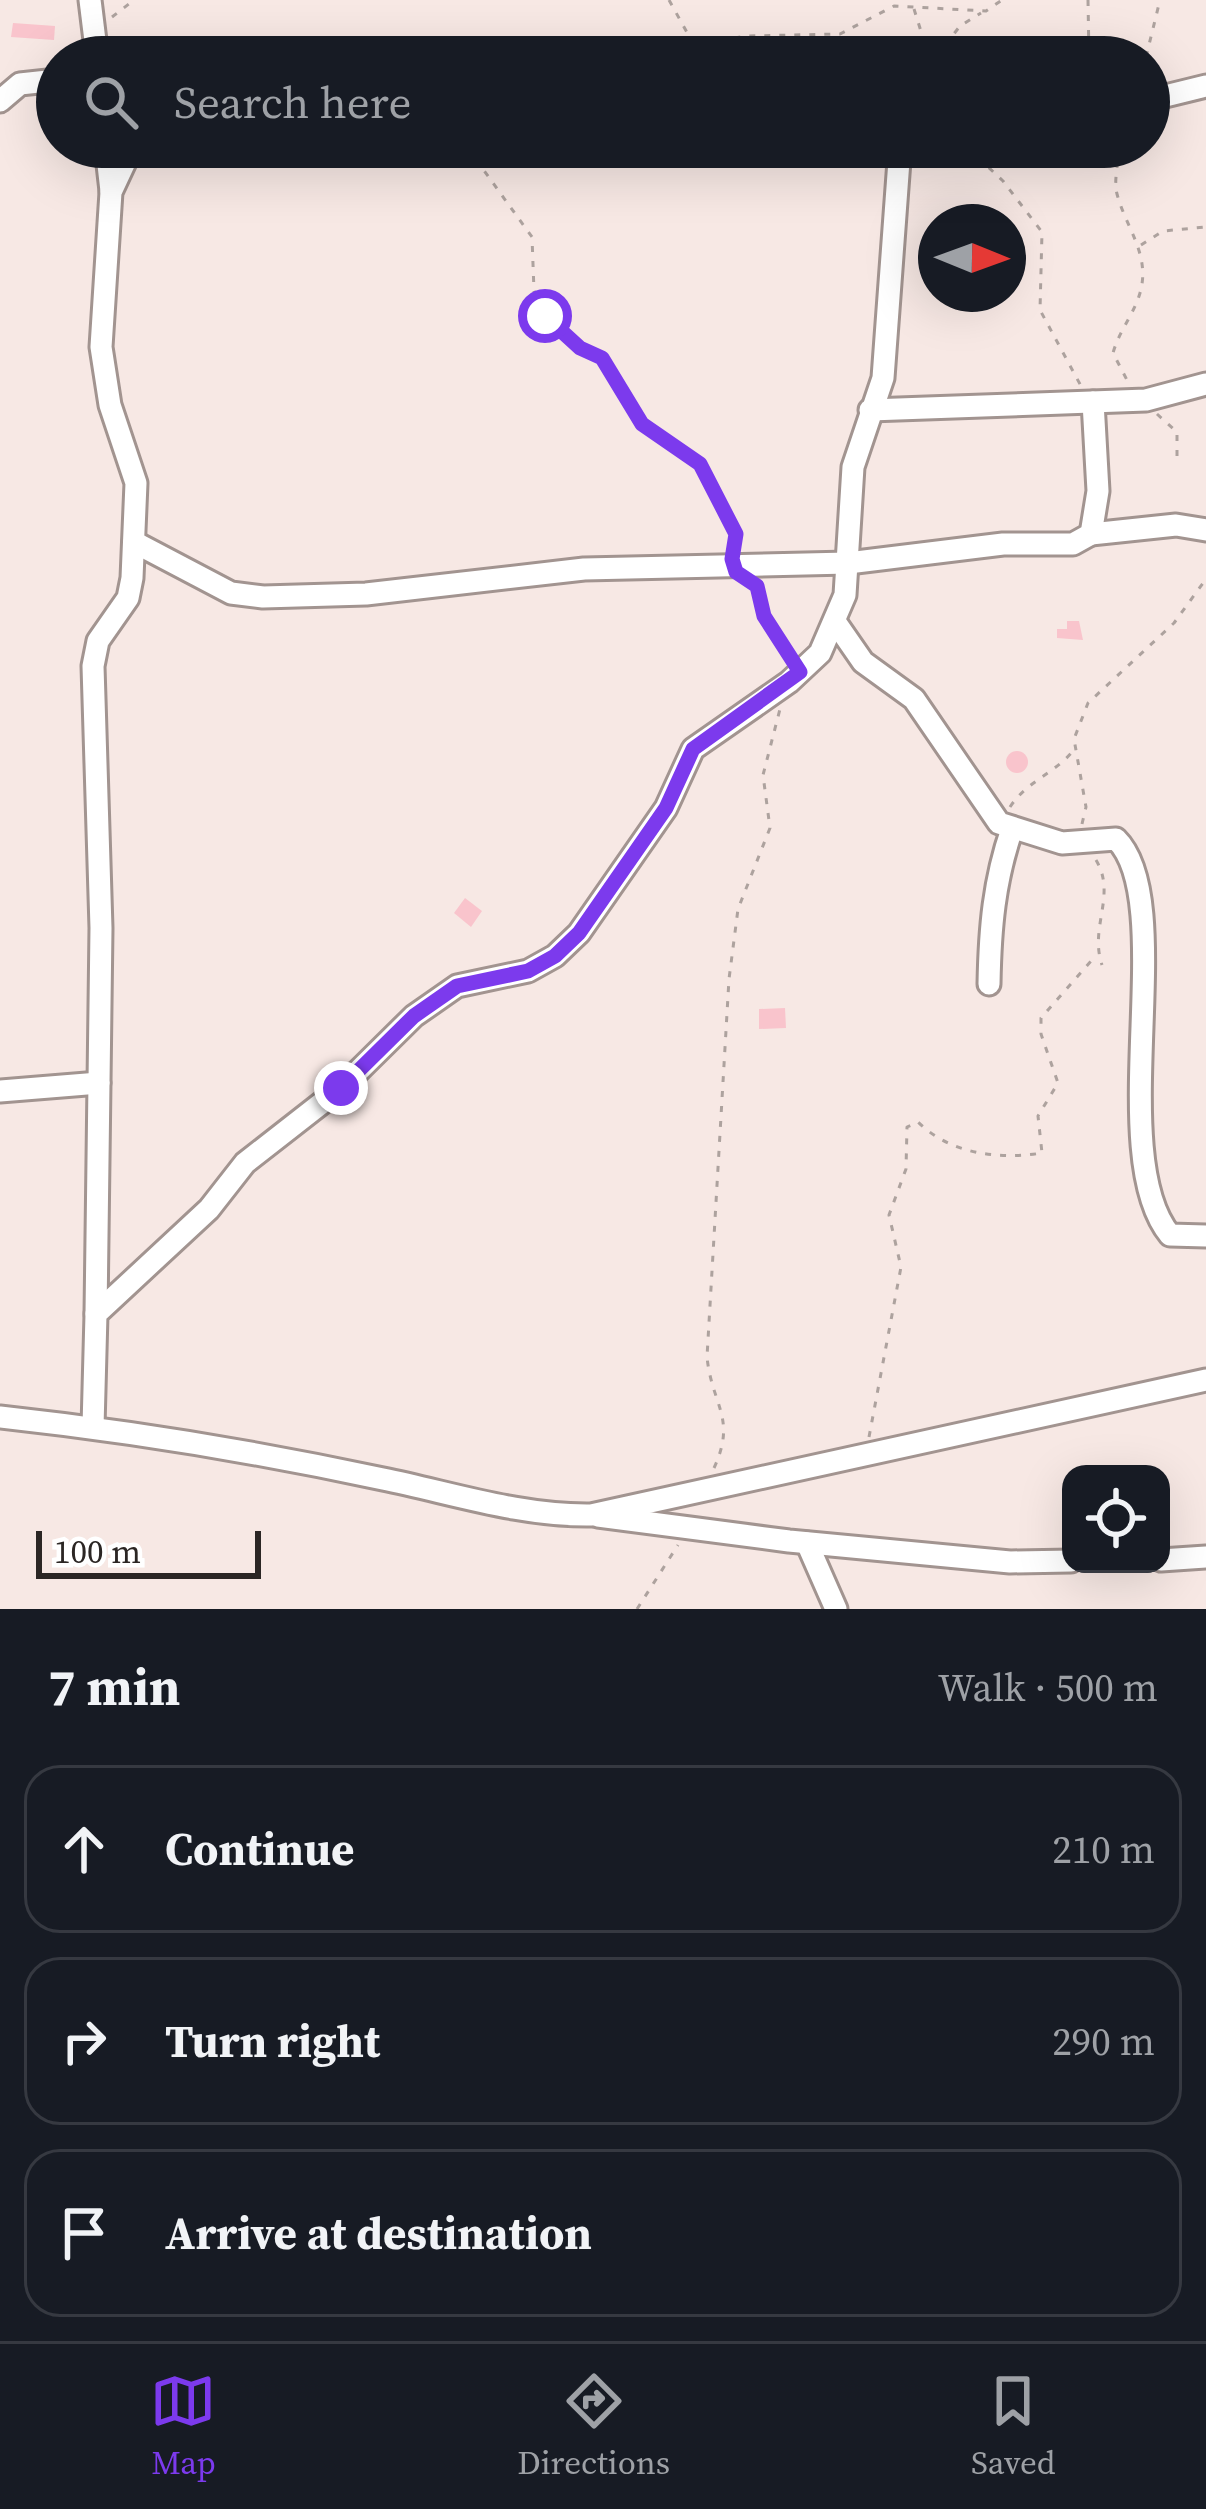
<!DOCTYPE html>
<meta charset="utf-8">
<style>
:root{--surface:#171b24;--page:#20242c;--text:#f1f3f6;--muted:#9ea1a6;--line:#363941;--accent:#7c3aed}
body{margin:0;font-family:"Source Serif 4",serif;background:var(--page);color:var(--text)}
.controls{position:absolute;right:36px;bottom:36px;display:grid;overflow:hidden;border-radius:24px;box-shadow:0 12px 48px #0002}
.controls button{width:108px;height:108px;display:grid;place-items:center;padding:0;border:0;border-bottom:3px solid var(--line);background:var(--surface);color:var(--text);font:60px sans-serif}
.compass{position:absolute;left:918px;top:204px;width:108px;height:108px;border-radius:50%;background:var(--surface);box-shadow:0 12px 48px #0002;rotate:91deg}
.scale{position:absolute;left:36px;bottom:30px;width:225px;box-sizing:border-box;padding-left:12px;border:6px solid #2b2624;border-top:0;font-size:33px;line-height:42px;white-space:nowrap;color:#2b2624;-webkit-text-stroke:9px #fff;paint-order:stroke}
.stop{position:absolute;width:36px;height:36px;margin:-27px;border:9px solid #7c3aed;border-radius:50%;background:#fff}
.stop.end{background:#7c3aed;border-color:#fff;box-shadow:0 3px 12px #0008}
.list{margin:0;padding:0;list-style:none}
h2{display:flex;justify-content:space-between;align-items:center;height:156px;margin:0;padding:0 48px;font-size:51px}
h2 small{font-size:39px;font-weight:400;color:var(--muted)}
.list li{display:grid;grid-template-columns:78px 1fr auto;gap:36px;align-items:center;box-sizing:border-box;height:168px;margin:0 24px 24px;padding:0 24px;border:3px solid var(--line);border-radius:36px}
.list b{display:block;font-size:45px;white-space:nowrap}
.list em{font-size:39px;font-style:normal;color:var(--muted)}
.icon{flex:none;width:66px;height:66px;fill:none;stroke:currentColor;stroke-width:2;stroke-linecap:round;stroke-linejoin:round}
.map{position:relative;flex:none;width:1206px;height:1609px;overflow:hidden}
.search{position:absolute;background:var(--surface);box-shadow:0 12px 48px #0002;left:36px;right:36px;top:36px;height:132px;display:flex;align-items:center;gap:30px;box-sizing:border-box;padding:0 42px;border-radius:66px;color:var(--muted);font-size:45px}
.sheet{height:732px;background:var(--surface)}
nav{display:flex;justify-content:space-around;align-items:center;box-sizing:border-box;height:168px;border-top:3px solid var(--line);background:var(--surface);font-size:33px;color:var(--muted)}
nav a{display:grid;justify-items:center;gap:6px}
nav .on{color:var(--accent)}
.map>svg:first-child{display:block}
.building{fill:#f9c4cc}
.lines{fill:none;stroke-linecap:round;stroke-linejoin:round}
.minor-casing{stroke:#a29490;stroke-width:27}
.path{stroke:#ada29e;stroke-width:3;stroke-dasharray:6 9;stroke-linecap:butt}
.minor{stroke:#fff;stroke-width:21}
.route{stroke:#7c3aed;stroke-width:15}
</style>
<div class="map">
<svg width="1206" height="1609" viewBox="0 0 1206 1609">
<rect width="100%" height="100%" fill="#f7e8e4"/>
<g class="building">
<path d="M13 23 55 26 54 40 11 37Z"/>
<path d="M1067 621H1079L1083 640 1057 638V629H1067Z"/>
<circle cx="1017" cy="762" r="11"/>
<path d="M465 898 482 911 471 927 454 913Z"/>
<path d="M785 1008 786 1028 759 1029V1009Z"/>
</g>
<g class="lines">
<defs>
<g id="minor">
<path d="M90 0 97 57"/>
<path d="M1149 100 1206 86"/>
<path d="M0 101 20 84 57 80"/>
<path d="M106 147 111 191"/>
<path d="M870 410 1146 400 1206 384"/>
<path d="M1091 534 1176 525 1206 530"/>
<path d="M134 542 231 593 263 597 366 594 584 569 848 563 1003 544H1073L1091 534 1098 491 1093 402"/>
<path d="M836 623 863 662 914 699 999 823 1062 843 1116 839C1180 902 1103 1154 1170 1235L1206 1236"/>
<path d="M989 984C990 928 994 881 1012 829"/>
<path d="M0 1091 99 1083"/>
<path d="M96 1314 101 928 93 666 98 641 128 598 132 578 136 483 110 405 101 347 111 192 132 147"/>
<path d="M0 1417C128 1431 257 1452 383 1479 452 1493 520 1516 591 1515L1206 1380"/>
<path d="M93 1427 96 1314 209 1209 245 1163 341 1088 414 1016 457 986 528 971 555 956 579 933 666 808 693 749 789 682 820 653 845 595 853 467 883 378 900 147"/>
<path d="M598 1516 789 1541 1010 1562 1071 1561"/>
<path d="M807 1543 836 1609"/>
<path d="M1161 1560 1206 1557"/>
</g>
</defs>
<use href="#minor" class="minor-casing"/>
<g class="path">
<path d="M669 0 689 36 682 57"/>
<path d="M1088 0 1089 57"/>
<path d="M914 9 929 57"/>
<path d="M112 17 134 0"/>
<path d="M690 45 747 36 840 34 894 6 986 11 1002 0"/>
<path d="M936 57 960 26 981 13"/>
<path d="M1146 57 1160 0"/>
<path d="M467 147 532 237 534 291 546 316 580 348 601 358 642 424 693 456 737 534 736 545"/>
<path d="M967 147 1003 181 1042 232 1040 310 1081 386"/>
<path d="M1117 147C1120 162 1113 179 1117 194 1126 228 1151 255 1140 293 1134 314 1119 331 1113 353L1127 380"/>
<path d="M1141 245 1163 231 1206 227"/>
<path d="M1157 414 1177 432V460"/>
<path d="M755 584 765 616 789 655"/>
<path d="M1010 807C1027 781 1054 774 1073 751"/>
<path d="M1082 824 1086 807 1074 739 1088 703 1174 623 1206 579"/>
<path d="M1096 860C1117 895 1089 927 1102 965"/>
<path d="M869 1437 901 1267 889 1215 906 1169 907 1127 918 1122C950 1154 999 1160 1042 1153L1038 1116 1058 1083 1041 1034V1018L1091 961"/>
<path d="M714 1468C737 1418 712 1406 707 1357L729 979 738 909 770 828 763 775 780 709"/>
<path d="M637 1609 678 1545"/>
</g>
<use href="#minor" class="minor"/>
</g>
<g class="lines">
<path class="route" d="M341 1088 414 1016 457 986 528 971 555 956 579 933 666 808 693 749 800 672 764 616 757 586 736 572 732 559 736 534 700 464 642 424 602 358 580 348 545 316"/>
</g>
</svg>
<div class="controls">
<button><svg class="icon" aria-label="locate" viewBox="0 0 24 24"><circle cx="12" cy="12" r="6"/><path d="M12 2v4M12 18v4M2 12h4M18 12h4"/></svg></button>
</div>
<svg class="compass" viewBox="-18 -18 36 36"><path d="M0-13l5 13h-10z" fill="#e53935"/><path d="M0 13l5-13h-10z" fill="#9ea1a6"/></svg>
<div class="scale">100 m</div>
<div class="stop" style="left:545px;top:316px"></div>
<div class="stop end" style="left:341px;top:1088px"></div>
<div class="search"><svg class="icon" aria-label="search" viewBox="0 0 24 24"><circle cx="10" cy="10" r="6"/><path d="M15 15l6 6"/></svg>Search here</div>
</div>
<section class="sheet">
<h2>7 min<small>Walk · 500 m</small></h2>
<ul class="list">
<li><svg class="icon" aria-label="ahead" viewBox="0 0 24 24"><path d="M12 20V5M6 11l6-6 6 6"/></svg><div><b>Continue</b></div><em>210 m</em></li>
<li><svg class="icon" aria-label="right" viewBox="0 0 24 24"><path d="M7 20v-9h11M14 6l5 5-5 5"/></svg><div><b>Turn right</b></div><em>290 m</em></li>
<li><svg class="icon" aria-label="arrive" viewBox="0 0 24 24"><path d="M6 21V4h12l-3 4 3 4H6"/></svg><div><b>Arrive at destination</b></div></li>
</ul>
</section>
<nav>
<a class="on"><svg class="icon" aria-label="map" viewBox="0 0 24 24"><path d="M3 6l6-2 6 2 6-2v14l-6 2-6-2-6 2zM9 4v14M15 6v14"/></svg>Map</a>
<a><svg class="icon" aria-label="directions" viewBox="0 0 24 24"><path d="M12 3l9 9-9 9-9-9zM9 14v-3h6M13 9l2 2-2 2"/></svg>Directions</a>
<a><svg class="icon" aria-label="saved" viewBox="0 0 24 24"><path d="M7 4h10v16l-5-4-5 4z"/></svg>Saved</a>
</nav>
